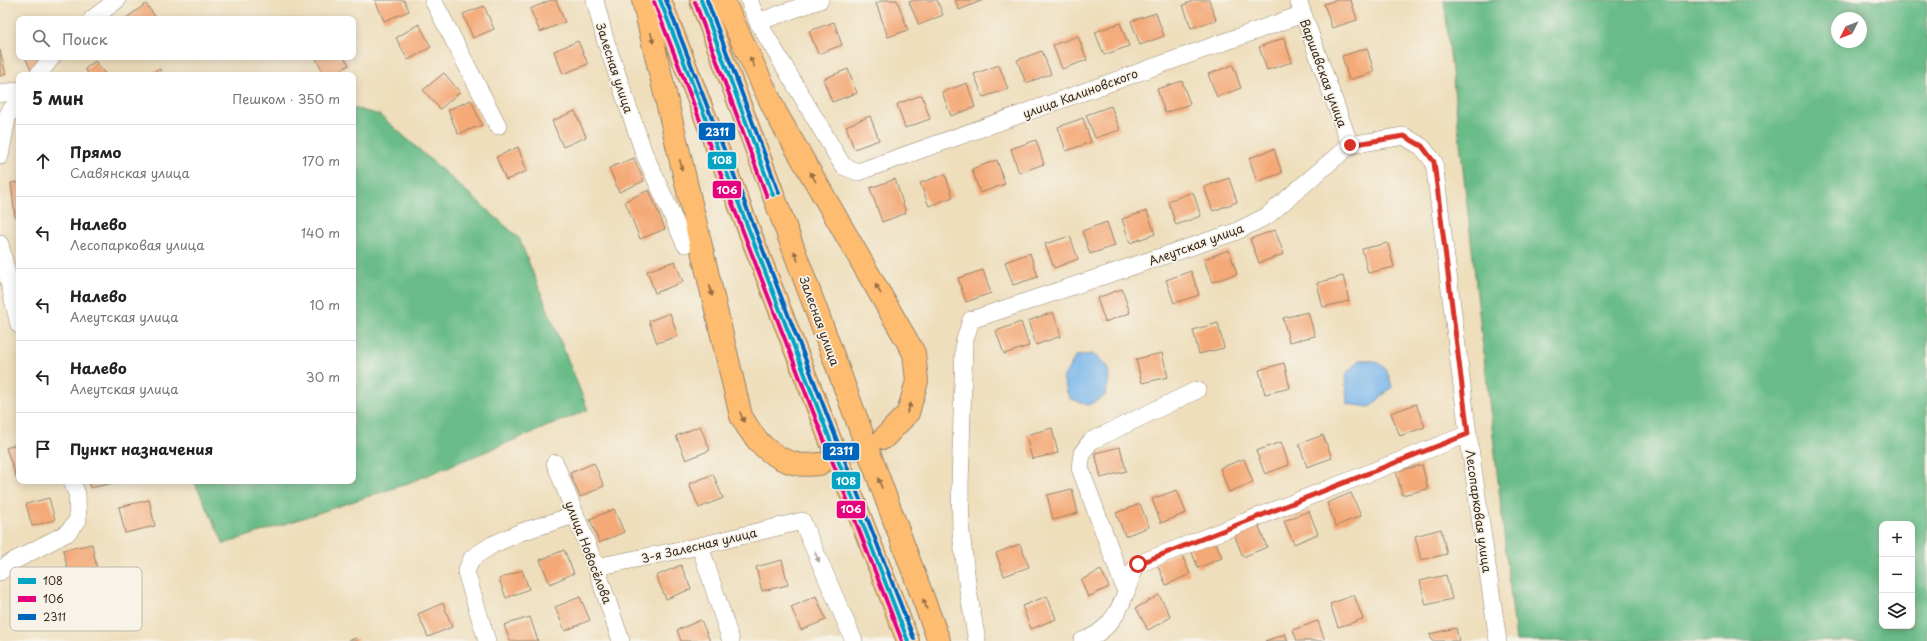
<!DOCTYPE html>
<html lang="ru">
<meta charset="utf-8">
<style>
:root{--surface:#fff;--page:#f2f2f2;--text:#222;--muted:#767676;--line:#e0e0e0}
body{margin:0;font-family:"Playpen Sans",sans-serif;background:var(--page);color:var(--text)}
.controls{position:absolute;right:12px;bottom:12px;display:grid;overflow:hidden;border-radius:8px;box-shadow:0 2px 10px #0003}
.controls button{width:36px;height:36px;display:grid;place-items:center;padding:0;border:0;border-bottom:1px solid var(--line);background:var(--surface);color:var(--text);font:20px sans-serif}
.compass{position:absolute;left:1831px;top:12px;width:36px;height:36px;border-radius:50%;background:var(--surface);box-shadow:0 2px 10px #0003;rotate:228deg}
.stop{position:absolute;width:12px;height:12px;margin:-9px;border:3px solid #d93025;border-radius:50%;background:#fff}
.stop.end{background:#d93025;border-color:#fff;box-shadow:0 1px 4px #0008}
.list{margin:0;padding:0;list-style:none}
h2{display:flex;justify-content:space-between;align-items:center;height:52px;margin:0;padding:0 16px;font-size:17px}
h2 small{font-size:13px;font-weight:400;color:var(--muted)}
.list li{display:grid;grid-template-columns:26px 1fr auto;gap:12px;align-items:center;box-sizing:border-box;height:72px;padding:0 16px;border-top:1px solid var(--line)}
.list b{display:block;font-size:15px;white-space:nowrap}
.list p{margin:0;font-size:13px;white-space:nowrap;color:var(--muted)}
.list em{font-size:13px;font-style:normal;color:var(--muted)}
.icon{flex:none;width:22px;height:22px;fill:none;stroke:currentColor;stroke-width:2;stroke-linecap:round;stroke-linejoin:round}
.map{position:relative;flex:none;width:1927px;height:641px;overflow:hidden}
.search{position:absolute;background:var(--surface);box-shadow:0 2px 10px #0003;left:16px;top:16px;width:340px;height:44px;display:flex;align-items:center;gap:10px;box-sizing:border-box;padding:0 14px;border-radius:8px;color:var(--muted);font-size:15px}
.panel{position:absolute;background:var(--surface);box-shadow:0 2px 10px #0003;left:16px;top:72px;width:340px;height:412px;border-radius:8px}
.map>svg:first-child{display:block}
.forest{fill:#69bc88;stroke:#527353;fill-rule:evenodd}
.water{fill:#7ab7ec;stroke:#5a7085}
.building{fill:#f4a977}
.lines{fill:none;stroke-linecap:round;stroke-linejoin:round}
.primary-tunnel{stroke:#caba9c;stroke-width:22;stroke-dasharray:22 11;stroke-linecap:butt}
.minor-casing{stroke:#94846d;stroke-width:18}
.primary-casing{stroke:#94846d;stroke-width:24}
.minor{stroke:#fff;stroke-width:17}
.primary{stroke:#febc70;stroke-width:22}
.bus-1-casing{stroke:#f7f3e8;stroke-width:7}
.bus-2-casing{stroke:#f7f3e8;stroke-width:7}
.bus-3-casing{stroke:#f7f3e8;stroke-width:7}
.bus-1{stroke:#03a3c5;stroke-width:4}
.bus-2{stroke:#e5007d;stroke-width:4}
.bus-3{stroke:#0065bd;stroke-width:4}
.oneway{fill:#936c43}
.oneway2{fill:#a79f9a}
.route{stroke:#d93025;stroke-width:5}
.labels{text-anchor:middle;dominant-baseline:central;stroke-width:3.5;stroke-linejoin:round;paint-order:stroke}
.street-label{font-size:12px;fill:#3b2a1e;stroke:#f7f3e8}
.key{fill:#f7f3e8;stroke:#bfb7ab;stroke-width:1}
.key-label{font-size:11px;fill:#3b2a1e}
.line-badge{stroke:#f7f3e8;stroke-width:1.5}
.badge-label{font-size:11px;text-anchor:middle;font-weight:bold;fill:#fff}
</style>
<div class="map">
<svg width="1927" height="641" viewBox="0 0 1927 641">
<rect width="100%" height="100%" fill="#f7f3e8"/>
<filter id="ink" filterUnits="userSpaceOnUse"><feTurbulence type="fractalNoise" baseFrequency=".025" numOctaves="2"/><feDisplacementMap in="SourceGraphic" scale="8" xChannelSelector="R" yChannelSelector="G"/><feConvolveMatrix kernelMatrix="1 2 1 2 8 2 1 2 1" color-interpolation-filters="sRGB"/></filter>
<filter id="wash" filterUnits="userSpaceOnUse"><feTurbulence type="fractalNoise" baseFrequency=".012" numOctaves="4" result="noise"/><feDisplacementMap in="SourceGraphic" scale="16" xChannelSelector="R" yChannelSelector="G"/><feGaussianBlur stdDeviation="0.9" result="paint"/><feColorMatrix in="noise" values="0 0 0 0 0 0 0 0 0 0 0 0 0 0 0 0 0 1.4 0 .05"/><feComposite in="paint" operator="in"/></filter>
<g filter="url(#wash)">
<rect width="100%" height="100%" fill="#eedebc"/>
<g class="forest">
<path d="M1444 0H1927V641H1516ZM1837 18H1861V42H1837ZM1882 524H1912V626H1882Z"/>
<path d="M353 108 380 115 519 238 588 410 403 485 224 544 194 481H353Z"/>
</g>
<g class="water">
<path d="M1092 354C1112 367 1111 374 1105 396L1088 405 1069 398 1063 378 1076 356Z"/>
<path d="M1359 360C1382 359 1387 367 1392 387L1370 407 1347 404 1345 375Z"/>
</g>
<g id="blocks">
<g class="building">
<path d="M375 0H404L409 11 384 21Z"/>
<path d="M551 0H556L565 22 540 32 530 9Z"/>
<path d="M884 0H897L908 30 888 37 876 3Z"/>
<path d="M914 0H937L943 15 919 25 909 2Z"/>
<path d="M955 0H983L959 10Z"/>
<path d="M1196 0H1209L1216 20 1191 28 1183 5Z"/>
<path d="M1337 0H1351L1357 20 1332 28 1324 4Z"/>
<path d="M146 4 157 19H127L126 18Z"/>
<path d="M484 6 494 29 473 38 463 14Z"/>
<path d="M1156 13 1164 36 1140 45 1131 21Z"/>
<path d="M834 22 842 45 818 54 809 31Z"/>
<path d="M1120 23 1129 46 1104 55 1095 32Z"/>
<path d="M419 24 431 47 408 60 396 38Z"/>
<path d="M1078 36 1087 60 1062 69 1053 45Z"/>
<path d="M1284 38 1292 62 1267 70 1259 47Z"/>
<path d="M578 41 588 64 563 74 554 51Z"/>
<path d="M1367 48 1374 72 1349 80 1342 56Z"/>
<path d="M0 50 6 74 0 76Z"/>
<path d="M1042 51 1051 74 1026 83 1017 60Z"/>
<path d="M25 57H58L31 70Z"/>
<path d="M315 57H344L349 65 333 75H325Z"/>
<path d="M95 61 106 75H89L85 69Z"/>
<path d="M999 65 1008 89 983 97 974 74Z"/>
<path d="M1233 65 1241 88 1217 97 1208 74Z"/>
<path d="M160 69 162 75H147Z"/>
<path d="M848 69 857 93 832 102 823 79Z"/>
<path d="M444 73 460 92 440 109 423 90Z"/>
<path d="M1182 81 1190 104 1165 113 1157 89Z"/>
<path d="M967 83 975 107 951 116 942 92Z"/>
<path d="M922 95 930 119 905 128 897 104Z"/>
<path d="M471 100 482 125 458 134 448 110Z"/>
<path d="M1111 106 1120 130 1095 138 1086 115Z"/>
<path d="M575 111 586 137 563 147 552 121Z"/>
<path d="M870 116 879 140 854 149 846 126Z"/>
<path d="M1083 118 1091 142 1066 151 1058 127Z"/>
<path d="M1036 140 1044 164 1019 173 1011 149Z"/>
<path d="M518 147 527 171 506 180 496 157Z"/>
<path d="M1274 149 1282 173 1257 182 1249 158Z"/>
<path d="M634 158 644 181 619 192 609 168Z"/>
<path d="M997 160 1005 184 980 193 972 169Z"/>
<path d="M945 174 953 197 929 206 920 183Z"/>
<path d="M1229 178 1237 202 1213 211 1204 187Z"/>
<path d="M895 179 906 213 882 222 870 188Z"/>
<path d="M19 182V217H15L11 183Z"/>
<path d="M649 190 665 229 640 239 625 201Z"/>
<path d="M1193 192 1201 216 1176 225 1168 201Z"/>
<path d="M1147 211 1155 234 1130 243 1122 219Z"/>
<path d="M1107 222 1115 246 1090 254 1082 231Z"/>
<path d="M1275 230 1284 254 1259 263 1250 239Z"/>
<path d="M1070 236 1078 259 1054 268 1045 244Z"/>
<path d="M1388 243 1394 267 1368 273 1362 249Z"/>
<path d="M1229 250 1237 274 1212 282 1204 259Z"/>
<path d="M1030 253 1038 277 1013 285 1005 262Z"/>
<path d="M675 261 683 282 655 293 647 271Z"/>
<path d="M983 270 991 293 966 302 958 278Z"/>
<path d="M1191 271 1199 295 1174 303 1166 280Z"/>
<path d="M1343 276 1349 301 1323 307 1317 283Z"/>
<path d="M1122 289 1130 313 1105 322 1097 298Z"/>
<path d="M1053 312 1061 336 1036 345 1028 321Z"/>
<path d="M1308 312 1315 336 1289 342 1283 318Z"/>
<path d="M670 313 678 336 657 343 649 321Z"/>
<path d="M1021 322 1029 346 1004 354 996 331Z"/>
<path d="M1218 323 1224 348 1199 354 1193 330Z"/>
<path d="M1162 353 1168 377 1142 383 1136 359Z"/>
<path d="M1284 363 1290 388 1265 394 1259 370Z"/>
<path d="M1416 404 1425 427 1400 436 1391 413Z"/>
<path d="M700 426 710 450 686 460 676 436Z"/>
<path d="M1052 428 1058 453 1032 459 1026 435Z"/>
<path d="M1323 435 1332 458 1307 467 1299 444Z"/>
<path d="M1281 442 1289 465 1265 474 1256 451Z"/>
<path d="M19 443V478L17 479 6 448Z"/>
<path d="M1120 447 1126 471 1101 478 1095 453Z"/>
<path d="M1244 459 1253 482 1229 492 1220 468Z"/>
<path d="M594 463 604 486 580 497 570 473Z"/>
<path d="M1422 465 1428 489 1402 495 1396 471Z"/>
<path d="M713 474 723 498 699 508 689 484Z"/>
<path d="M88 481H118V482L90 488Z"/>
<path d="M1072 489 1078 513 1053 520 1047 495Z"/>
<path d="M1177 490 1186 513 1161 523 1152 499Z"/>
<path d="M1351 493 1361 516 1336 526 1327 503Z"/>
<path d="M49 498 55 520 32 526 26 504Z"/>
<path d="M149 500 155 526 125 533 119 507Z"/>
<path d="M1140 504 1149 527 1125 536 1116 513Z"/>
<path d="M614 509 624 532 599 543 590 519Z"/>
<path d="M1309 511 1318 534 1294 544 1284 521Z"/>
<path d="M1258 524 1267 547 1243 557 1234 534Z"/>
<path d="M1441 529 1447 554 1421 560 1415 536Z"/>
<path d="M1213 535 1222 558 1198 568 1189 545Z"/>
<path d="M92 544 97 569 69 575 63 550Z"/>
<path d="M1020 544 1029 567 1004 576 996 553Z"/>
<path d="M564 550 574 573 550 584 540 560Z"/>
<path d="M1180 551 1190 574 1166 585 1156 562Z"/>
<path d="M782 560 788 585 762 591 756 567Z"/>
<path d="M681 565 691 589 666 599 656 576Z"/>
<path d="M522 570 529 589 506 598 499 579Z"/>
<path d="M1101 570 1109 587 1088 597 1081 580Z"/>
<path d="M1446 575 1452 599 1426 605 1420 581Z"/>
<path d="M1159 595 1171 617 1148 630 1136 608Z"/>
<path d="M1354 595 1363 619 1338 627 1330 604Z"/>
<path d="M816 596 826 620 801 630 791 607Z"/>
<path d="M1047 596 1056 619 1031 629 1022 606Z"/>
<path d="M580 597 590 620 565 631 555 607Z"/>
<path d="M443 603 452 627 428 637 418 614Z"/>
<path d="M530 617 538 641H510L504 625Z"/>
<path d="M701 620 710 641H681L677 630Z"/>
<path d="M1318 621 1325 641H1297L1293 630Z"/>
<path d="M1456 628 1459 641H1432L1430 634Z"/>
<path d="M1285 634 1288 641H1265Z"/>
<path d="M356 638 357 641H347Z"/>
</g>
</g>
</g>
<g filter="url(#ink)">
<use href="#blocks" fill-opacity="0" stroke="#94846d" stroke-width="1"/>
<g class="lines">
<path class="primary-tunnel" d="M819 464 883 438"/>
<defs>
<g id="minor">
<path d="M433 0 498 126"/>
<path d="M595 0 605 39 644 153 685 244"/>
<path d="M749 0 758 22 843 166 858 172 1303 14"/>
<path d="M1298 0 1350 145"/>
<path d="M92 19 117 0"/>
<path d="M758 22 820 0"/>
<path d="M38 75 52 57"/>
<path d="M0 94 19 90"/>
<path d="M0 156 8 114 19 99"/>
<path d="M0 244 19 325"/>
<path d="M555 463 596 567 621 641"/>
<path d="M700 546 731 641"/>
<path d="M596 567 700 546 802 521 854 641"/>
<path d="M0 572 8 564 67 533 78 520 77 494 72 481"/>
<path d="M1126 592 1080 468 1082 453 1091 441 1197 390"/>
<path d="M487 641 466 572 472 558 492 545 521 532 575 515"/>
<path d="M977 641 968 590 961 532 960 486 964 343 971 320 1235 232 1267 216 1350 145 1404 136 1422 147 1434 162 1468 434 1498 641"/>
<path d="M1082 641C1106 633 1118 615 1126 592 1130 581 1131 574 1138 564L1468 434"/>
</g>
<g id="primary">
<path d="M643 0 741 416C754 439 769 458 797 464 804 466 812 464 819 464"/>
<path d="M660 0 908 641"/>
<path d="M701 0 939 641"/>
<path d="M723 0 776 113 914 353 917 381 908 413 884 438"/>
</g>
</defs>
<use href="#minor" class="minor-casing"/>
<use href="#primary" class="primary-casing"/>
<use href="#minor" class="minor"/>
<use href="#primary" class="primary"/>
<defs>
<g id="bus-1">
<path d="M660 0 908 641"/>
<path d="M701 0 773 195"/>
</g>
<g id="bus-2">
<path d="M654 2 902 641"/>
<path d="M695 2 767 197"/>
</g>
<g id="bus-3">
<path d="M666 0 914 639"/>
<path d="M707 0 779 193"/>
</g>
</defs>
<use href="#bus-1" class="bus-1-casing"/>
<use href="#bus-2" class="bus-2-casing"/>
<use href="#bus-3" class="bus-3-casing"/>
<use href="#bus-1" class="bus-1"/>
<use href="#bus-2" class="bus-2"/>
<use href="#bus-3" class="bus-3"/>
</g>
<defs><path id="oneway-solid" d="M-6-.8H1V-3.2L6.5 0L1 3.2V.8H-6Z"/></defs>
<g class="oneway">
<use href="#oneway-solid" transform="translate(652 38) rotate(77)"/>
<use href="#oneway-solid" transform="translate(752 62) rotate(-115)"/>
<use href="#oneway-solid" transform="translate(681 165) rotate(77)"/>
<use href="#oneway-solid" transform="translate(813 177) rotate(-120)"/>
<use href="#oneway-solid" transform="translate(796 256) rotate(-110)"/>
<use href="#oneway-solid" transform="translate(878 289) rotate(-120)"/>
<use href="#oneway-solid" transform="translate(711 291) rotate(77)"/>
<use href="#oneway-solid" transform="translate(909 408) rotate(-69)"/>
<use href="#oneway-solid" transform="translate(742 417) rotate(67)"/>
<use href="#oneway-solid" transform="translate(880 483) rotate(-110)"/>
<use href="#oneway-solid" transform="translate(925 604) rotate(-110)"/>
</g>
<use class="oneway2" href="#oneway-solid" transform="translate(817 557) rotate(67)"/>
</g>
<g class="lines" filter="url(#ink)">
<path class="route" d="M1138 564 1468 434 1434 162 1422 146 1404 136 1350 145"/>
</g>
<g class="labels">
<g class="street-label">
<text transform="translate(615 68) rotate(72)">Залесная улица</text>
<text transform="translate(1324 73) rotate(70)">Варшавская улица</text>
<text transform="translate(1080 93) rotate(-20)">улица Калиновского</text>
<text transform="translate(1196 244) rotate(-20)">Алеутская улица</text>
<text transform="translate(820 321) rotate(70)">Залесная улица</text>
<text transform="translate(1479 511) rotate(82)">Лесопарковая улица</text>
<text transform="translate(699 545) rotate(-13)">3-я Залесная улица</text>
<text transform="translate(589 552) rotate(69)">улица Новосёлова</text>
</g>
</g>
<rect x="10" y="567" width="132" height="64" rx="6" class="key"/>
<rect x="18" y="578" width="18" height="6" fill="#03a3c5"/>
<rect x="18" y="596" width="18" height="6" fill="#e5007d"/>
<rect x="18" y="614" width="18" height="6" fill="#0065bd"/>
<g class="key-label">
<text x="43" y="585">108</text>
<text x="43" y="603">106</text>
<text x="43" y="621">2311</text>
</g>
<g class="line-badge">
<rect x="698" y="122" width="38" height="19" rx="4" fill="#0065bd"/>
<rect x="707" y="151" width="30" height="19" rx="4" fill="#03a3c5"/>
<rect x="712" y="180" width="30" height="19" rx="4" fill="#e5007d"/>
<rect x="822" y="442" width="38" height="19" rx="4" fill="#0065bd"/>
<rect x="831" y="471" width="30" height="19" rx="4" fill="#03a3c5"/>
<rect x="836" y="500" width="30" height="19" rx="4" fill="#e5007d"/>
</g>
<g class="badge-label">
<text x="717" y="136">2311</text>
<text x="722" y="164">108</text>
<text x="727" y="194">106</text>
<text x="841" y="455">2311</text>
<text x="846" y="485">108</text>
<text x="851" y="513">106</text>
</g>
</svg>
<div class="controls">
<button>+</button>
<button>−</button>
<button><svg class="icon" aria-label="layers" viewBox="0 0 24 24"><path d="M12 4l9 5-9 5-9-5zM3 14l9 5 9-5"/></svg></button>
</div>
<svg class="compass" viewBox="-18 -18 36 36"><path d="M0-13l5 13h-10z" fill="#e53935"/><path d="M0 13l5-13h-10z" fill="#767676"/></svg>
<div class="stop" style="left:1138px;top:564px"></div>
<div class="stop end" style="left:1350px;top:145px"></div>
<div class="search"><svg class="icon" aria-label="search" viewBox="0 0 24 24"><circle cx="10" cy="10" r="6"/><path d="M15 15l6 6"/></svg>Поиск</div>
<section class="panel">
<h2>5 мин<small>Пешком · 350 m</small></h2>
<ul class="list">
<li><svg class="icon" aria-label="ahead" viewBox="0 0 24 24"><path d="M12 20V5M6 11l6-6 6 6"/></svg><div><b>Прямо</b><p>Славянская улица</p></div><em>170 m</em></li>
<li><svg class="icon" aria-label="left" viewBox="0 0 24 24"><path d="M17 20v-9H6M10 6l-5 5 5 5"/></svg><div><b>Налево</b><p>Лесопарковая улица</p></div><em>140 m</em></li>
<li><svg class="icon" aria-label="left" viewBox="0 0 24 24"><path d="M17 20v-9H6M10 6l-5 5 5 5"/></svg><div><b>Налево</b><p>Алеутская улица</p></div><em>10 m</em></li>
<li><svg class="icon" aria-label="left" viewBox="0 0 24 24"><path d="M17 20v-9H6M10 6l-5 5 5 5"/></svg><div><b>Налево</b><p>Алеутская улица</p></div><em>30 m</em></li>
<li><svg class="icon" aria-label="arrive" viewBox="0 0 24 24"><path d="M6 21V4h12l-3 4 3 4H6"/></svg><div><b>Пункт назначения</b></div></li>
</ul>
</section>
</div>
